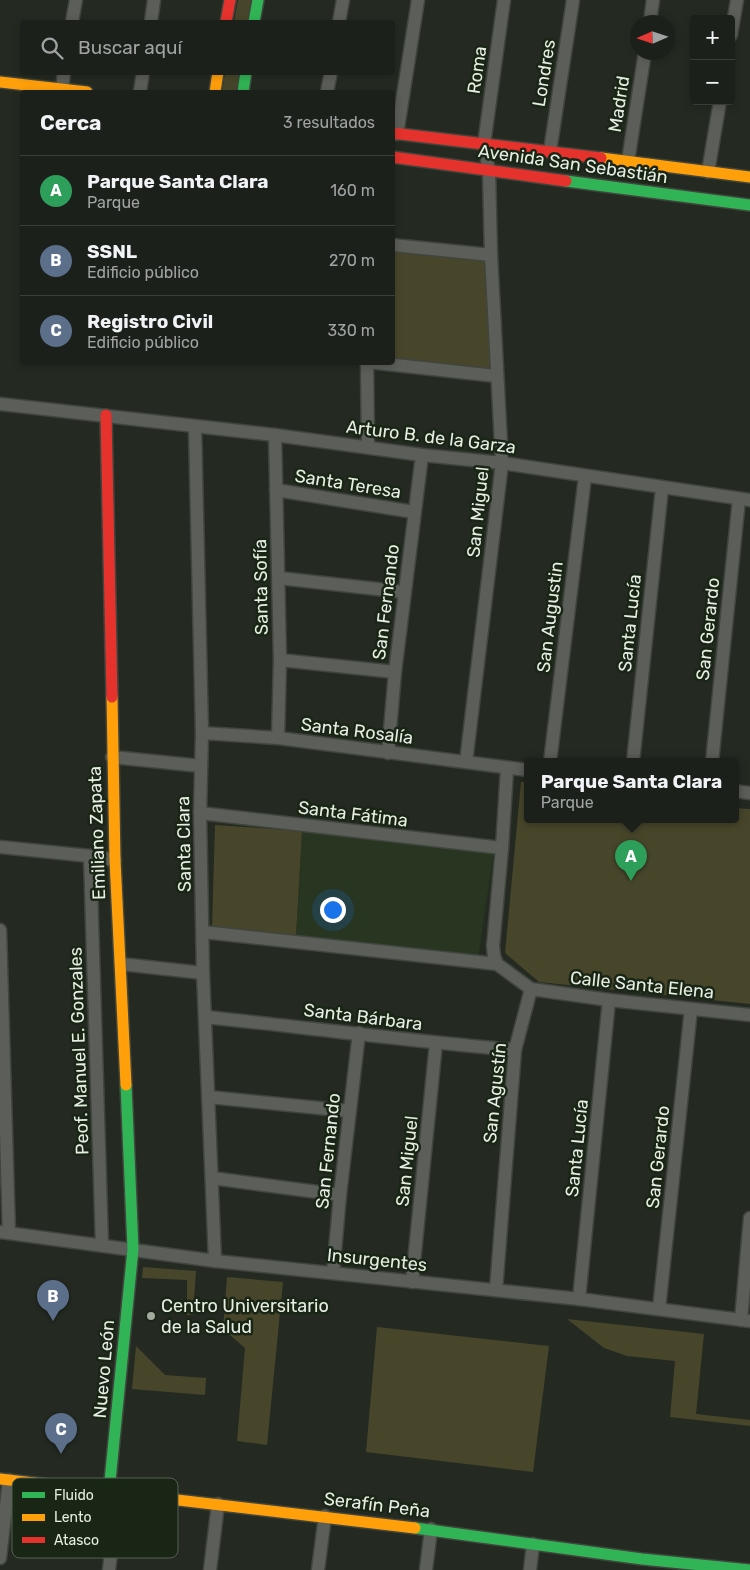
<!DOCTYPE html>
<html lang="es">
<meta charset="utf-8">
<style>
:root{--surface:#1b201a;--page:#282d27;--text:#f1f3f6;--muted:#a0a3a2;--line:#393e39;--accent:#a2a99f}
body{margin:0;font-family:Rubik,sans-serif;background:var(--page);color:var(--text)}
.controls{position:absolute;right:15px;top:15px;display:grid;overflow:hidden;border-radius:5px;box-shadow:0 2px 8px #0003}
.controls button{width:45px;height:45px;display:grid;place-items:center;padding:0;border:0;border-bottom:1px solid var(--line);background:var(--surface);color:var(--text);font:25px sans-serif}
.compass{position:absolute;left:630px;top:15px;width:45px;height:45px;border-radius:50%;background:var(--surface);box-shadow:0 2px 8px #0003;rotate:267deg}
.you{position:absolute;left:332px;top:909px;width:18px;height:18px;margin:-12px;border:4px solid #fff;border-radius:50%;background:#1a73e8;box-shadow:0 0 0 8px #1a73e833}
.badge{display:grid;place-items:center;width:32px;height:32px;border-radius:50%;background:var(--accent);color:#fff;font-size:16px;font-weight:700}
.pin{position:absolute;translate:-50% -41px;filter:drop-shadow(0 1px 2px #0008)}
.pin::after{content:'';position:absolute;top:26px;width:18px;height:15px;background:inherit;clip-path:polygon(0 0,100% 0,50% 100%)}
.popup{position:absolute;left:524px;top:758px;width:215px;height:65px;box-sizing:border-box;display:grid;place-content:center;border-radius:5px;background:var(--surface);filter:drop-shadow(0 1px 4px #0005);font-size:16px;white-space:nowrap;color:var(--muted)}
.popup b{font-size:19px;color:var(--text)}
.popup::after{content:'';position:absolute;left:50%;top:100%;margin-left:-10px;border:10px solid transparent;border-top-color:var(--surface)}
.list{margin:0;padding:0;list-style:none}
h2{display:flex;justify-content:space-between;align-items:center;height:65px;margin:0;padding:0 20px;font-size:21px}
h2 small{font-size:16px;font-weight:400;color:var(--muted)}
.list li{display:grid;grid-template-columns:32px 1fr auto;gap:15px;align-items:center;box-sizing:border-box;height:70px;padding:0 20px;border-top:1px solid var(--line)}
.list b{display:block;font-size:19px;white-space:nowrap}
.list p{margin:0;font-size:16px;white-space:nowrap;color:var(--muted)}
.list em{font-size:16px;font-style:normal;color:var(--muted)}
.icon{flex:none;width:28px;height:28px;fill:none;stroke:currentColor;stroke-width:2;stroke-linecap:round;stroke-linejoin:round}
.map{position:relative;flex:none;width:750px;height:1570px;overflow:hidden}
.search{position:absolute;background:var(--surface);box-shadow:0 2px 8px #0003;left:20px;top:20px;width:375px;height:55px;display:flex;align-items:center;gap:12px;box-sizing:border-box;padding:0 18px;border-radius:5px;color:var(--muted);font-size:19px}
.panel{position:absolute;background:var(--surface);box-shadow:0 2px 8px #0003;left:20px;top:90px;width:375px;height:275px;border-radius:5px}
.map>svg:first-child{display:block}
.built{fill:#273521}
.green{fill:#48462a}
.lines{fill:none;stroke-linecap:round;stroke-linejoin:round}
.street-casing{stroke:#40453e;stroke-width:15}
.fast-casing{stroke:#40453e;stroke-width:14}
.slow-casing{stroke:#40453e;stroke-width:14}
.jam-casing{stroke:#40453e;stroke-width:14}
.street{stroke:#5c5e5a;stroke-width:12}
.fast{stroke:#30b455;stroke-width:11}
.slow{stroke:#ff9f0a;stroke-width:11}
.jam{stroke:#e5322d;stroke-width:11}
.poi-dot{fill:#a2a99f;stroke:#192515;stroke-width:2}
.labels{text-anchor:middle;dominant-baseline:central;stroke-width:5;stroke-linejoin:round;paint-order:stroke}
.street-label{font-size:18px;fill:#e6eee3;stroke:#192515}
.poi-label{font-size:18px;fill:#e6eee3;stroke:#192515;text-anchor:start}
.key{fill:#192515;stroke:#566153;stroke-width:1}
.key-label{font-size:14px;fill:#e6eee3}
</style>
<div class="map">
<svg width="750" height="1570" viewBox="0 0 750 1570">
<rect width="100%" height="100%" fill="#242a22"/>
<path class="built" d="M302 831 494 849 478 960 296 935Z"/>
<g class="green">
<path d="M238 0H251L248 22H234Z"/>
<path d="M225 73H240L236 92H222Z"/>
<path d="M392 247 488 258 491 368 393 361Z"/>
<path d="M521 782H527V820H735V808L750 809V1004L539 982 505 953Z"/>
<path d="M215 825 302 831 296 935 212 927Z"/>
<path d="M143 1267 196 1271 193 1315H187V1280L142 1278Z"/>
<path d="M227 1277 283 1282 267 1445 237 1441 245 1348 223 1329Z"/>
<path d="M567 1319 704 1334 696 1414 750 1420V1426L670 1417 675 1361 627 1356 604 1348Z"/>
<path d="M377 1327 549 1346 533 1472 366 1452Z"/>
<path d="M136 1346 165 1375 206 1378 205 1395 132 1389Z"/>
</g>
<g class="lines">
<defs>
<g id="street">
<path d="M72 22 76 0"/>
<path d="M151 22 154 0"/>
<path d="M339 22 343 0"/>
<path d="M650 22 653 0"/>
<path d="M731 35 737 0"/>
<path d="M62 89 64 72"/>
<path d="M140 92 143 72"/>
<path d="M327 92 331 72"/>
<path d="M397 134 418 0"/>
<path d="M550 151 573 0"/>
<path d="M628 161 645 52"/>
<path d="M708 172 720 101"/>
<path d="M392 245 491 255"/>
<path d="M367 362 368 447"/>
<path d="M368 362 496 376"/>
<path d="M0 404 275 435 422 455 502 463 750 500"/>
<path d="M195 427 202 733 200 813 203 973 215 1261"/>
<path d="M275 435 280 660 278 738"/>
<path d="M276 490 414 512"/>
<path d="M279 578 404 592"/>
<path d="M280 660 395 672"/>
<path d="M202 733 278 738 527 770"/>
<path d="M388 753 395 672 422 455"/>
<path d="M112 757 201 766"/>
<path d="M466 762 502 463 491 255 489 171 484 144 504 0"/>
<path d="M550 762 585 477"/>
<path d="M633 762 662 488"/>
<path d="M712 762 739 499"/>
<path d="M507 769 502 848 493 946 494 956 497 964 531 989 609 1000 750 1015"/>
<path d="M735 791 750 793"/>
<path d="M200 813 502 848"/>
<path d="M0 847 90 856 115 860"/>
<path d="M90 856 102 1245"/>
<path d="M0 930 9 1233"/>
<path d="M203 932 497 964"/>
<path d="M121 964 203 973"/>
<path d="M206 1017C309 1028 412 1041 515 1050"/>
<path d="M209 1097 349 1111"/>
<path d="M212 1178 340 1195"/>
<path d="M0 1232 215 1261 579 1299 750 1321"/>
<path d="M333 1273 340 1195 359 1033"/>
<path d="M412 1282 436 1043"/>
<path d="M496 1290 515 1050 531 989"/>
<path d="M579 1299 609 1000"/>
<path d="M659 1309 691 1009"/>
<path d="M741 1320 750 1218"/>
<path d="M0 1558 9 1480"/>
<path d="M109 1570 118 1492"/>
<path d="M210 1570 218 1504"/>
<path d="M318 1570 325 1516"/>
<path d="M426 1570 431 1529"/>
<path d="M530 1570 533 1544"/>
</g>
<g id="fast">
<path d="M254 22 258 0"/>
<path d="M243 92 246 72"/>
<path d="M566 181 750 205"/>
<path d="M109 1491 133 1249 126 1085"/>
<path d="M415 1528 642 1559 750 1570"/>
</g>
<g id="slow">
<path d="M0 82 87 92"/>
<path d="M215 92 218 72"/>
<path d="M601 158 750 177"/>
<path d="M112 697 115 860 126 1085"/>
<path d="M0 1479 415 1528"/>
</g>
<g id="jam">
<path d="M226 22 230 0"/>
<path d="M392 133 601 158"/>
<path d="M392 157 566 181"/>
<path d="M106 415 112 697"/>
</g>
</defs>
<use href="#street" class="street-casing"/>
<use href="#fast" class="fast-casing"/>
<use href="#slow" class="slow-casing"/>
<use href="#jam" class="jam-casing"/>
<use href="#street" class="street"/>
<use href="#fast" class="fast"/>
<use href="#slow" class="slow"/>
<use href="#jam" class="jam"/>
</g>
<circle class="poi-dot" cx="151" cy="1316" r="5"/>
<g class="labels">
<g class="street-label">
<text transform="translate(477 70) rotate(-82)">Roma</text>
<text transform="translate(544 73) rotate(-81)">Londres</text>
<text transform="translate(619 104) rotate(-81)">Madrid</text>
<text transform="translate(573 164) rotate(8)">Avenida San Sebastián</text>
<text transform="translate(431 437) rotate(7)">Arturo B. de la Garza</text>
<text transform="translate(348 484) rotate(9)">Santa Teresa</text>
<text transform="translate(478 512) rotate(-84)">San Miguel</text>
<text transform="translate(261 587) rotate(-91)">Santa Sofía</text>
<text transform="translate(386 602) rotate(-83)">San Fernando</text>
<text transform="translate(550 617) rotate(-83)">San Augustin</text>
<text transform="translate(630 623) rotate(-84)">Santa Lucía</text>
<text transform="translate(708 629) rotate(-84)">San Gerardo</text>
<text transform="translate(357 731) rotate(7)">Santa Rosalía</text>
<text transform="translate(353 814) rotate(7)">Santa Fátima</text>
<text transform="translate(97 833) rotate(-92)">Emiliano Zapata</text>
<text transform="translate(184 844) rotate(-91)">Santa Clara</text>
<text transform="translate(642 985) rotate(6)">Calle Santa Elena</text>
<text transform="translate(363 1017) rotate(7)">Santa Bárbara</text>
<text transform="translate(79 1051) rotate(-92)">Peof. Manuel E. Gonzales</text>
<text transform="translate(495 1093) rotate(-84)">San Agustín</text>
<text transform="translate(577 1148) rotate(-84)">Santa Lucía</text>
<text transform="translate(328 1151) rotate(-84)">San Fernando</text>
<text transform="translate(658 1157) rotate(-84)">San Gerardo</text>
<text transform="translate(407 1161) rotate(-84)">San Miguel</text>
<text transform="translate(377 1260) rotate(6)">Insurgentes</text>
<text transform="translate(104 1369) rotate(-85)">Nuevo León</text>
<text transform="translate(377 1505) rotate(7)">Serafín Peña</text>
</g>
<g class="poi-label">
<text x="161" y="1306">Centro Universitario<tspan x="161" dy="21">de la Salud</tspan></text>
</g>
</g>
<rect x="12" y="1478" width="166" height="80" rx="8" class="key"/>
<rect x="22" y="1492" width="23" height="6" fill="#30b455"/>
<rect x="22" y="1514" width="23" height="7" fill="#ff9f0a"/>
<rect x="22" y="1537" width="23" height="6" fill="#e5322d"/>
<g class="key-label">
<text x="54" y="1500">Fluido</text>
<text x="54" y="1522">Lento</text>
<text x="54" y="1545">Atasco</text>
</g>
</svg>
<div class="controls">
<button>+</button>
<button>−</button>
</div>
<svg class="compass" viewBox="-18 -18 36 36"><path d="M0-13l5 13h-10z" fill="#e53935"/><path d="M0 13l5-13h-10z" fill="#a0a3a2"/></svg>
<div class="you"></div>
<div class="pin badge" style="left:631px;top:881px;background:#2e9e5b">A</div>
<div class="popup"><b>Parque Santa Clara</b>Parque</div>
<div class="pin badge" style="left:53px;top:1321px;background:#5c6f8a">B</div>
<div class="pin badge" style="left:61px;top:1454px;background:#5c6f8a">C</div>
<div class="search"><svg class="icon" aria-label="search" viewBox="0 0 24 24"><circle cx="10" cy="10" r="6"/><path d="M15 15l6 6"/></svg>Buscar aquí</div>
<section class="panel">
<h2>Cerca<small>3 resultados</small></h2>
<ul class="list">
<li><span class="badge" style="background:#2e9e5b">A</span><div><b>Parque Santa Clara</b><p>Parque</p></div><em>160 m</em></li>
<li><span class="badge" style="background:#5c6f8a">B</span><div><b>SSNL</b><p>Edificio público</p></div><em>270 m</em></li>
<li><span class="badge" style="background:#5c6f8a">C</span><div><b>Registro Civil</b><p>Edificio público</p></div><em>330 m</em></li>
</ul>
</section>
</div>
